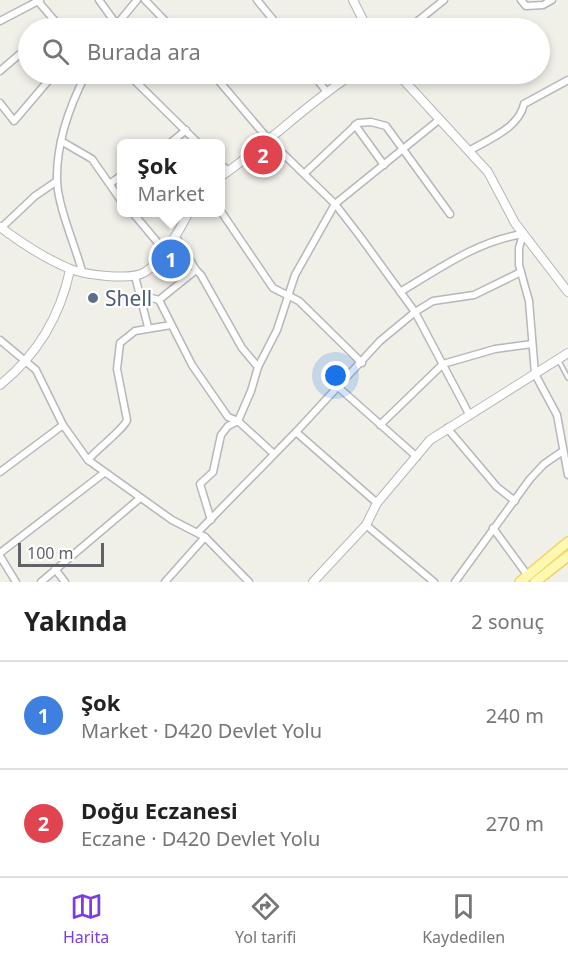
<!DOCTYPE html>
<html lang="tr">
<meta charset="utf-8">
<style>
:root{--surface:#fff;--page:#f2f2f2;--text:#222;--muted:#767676;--line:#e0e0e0;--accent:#7c3aed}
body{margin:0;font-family:"Noto Sans",sans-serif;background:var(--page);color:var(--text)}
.scale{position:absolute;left:18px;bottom:15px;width:86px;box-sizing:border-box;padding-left:6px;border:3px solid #5f6267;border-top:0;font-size:16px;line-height:21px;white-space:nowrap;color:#5f6267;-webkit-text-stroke:4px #fff;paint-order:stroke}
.you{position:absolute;left:336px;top:376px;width:21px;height:21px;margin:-15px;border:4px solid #fff;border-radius:50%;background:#1a73e8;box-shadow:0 0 0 9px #1a73e833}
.badge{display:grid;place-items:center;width:39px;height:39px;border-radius:50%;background:var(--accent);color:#fff;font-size:20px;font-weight:700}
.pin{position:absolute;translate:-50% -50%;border:3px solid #fff;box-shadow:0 2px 6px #0006}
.popup{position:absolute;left:117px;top:139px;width:108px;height:78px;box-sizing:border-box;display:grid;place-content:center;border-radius:9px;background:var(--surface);filter:drop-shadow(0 2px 4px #0005);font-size:20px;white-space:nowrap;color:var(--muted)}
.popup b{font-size:22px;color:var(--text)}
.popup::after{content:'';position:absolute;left:50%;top:100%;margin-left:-12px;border:12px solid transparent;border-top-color:var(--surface)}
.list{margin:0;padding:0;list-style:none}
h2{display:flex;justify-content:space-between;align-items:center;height:78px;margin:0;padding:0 24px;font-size:26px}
h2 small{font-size:20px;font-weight:400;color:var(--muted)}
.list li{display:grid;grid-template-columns:39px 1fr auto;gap:18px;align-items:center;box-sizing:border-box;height:108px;padding:0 24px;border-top:2px solid var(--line)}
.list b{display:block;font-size:22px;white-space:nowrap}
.list p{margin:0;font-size:20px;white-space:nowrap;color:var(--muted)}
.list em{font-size:20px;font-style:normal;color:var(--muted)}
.icon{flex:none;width:33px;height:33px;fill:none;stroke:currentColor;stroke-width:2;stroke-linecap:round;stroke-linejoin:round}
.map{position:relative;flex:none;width:568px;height:582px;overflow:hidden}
.search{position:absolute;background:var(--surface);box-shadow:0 3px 9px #0003;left:18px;right:18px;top:18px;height:66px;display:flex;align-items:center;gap:15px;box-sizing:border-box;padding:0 21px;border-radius:33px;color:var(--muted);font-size:22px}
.sheet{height:294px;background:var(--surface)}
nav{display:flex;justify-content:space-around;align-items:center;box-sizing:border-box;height:84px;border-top:2px solid var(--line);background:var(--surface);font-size:16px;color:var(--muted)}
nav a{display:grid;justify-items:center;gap:3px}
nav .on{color:var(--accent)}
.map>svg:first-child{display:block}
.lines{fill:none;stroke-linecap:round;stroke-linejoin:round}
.service-casing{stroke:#b5b7bb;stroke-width:6}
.minor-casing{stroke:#b5b7bb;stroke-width:9}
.tertiary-casing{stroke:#b5b7bb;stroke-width:10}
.primary-casing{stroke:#eed463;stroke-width:12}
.service{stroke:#fff;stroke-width:3}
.minor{stroke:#fff;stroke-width:6}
.tertiary{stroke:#fff;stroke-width:8}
.primary{stroke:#fdf7b0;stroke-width:9}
.service-dot{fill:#5c6f8a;stroke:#fff;stroke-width:2}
.labels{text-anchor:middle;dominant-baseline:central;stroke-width:4.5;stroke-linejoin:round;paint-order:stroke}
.service-label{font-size:21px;fill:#4e5e75;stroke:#fff;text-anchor:start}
</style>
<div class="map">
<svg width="568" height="582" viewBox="0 0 568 582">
<rect width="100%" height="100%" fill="#f0efe8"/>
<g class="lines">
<defs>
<path id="service" d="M559 361 568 378"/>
<g id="minor">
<path d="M37 0 61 28"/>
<path d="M99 0 117 25"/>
<path d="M145 0 172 28"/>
<path d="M257 0 280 28"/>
<path d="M521 0 526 6 543 5 552 0"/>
<path d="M0 21 40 0"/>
<path d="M114 28 137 0"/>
<path d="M409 28 444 0"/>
<path d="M0 71 28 47"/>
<path d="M128 74 199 144"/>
<path d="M213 74 269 140 335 204 359 235 415 312 469 414"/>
<path d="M313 74 326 91"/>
<path d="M222 83 234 74"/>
<path d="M0 103 14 121 54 74"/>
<path d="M355 125 384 165"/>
<path d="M61 141 92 159 122 202"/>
<path d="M169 144 186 130"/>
<path d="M469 151C489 139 519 128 524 104L568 80"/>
<path d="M220 164 229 171"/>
<path d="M305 173 358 123 371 122 386 126 450 214"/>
<path d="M111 183 122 175"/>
<path d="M220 210 273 288 299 301 362 363"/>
<path d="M132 212 164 250"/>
<path d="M1 228 35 196 57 181"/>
<path d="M176 237 196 270 201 275 242 348 258 367"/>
<path d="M82 271C75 245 58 207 57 181 56 143 69 107 86 74"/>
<path d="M135 276 148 327"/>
<path d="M400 292C439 269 477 241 523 234L519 248V265L529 301 535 374 557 415 568 475"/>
<path d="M140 295 159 300 196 270"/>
<path d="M159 300 192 365 228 417 238 421 274 454"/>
<path d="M0 340 36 370 63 425 88 460 172 520 205 537 249 582"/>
<path d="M338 387 417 457"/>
<path d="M380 425 443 364 495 349 532 344"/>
<path d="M447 428 497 487 515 501"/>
<path d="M296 432 377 503"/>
<path d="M88 460C97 449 124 429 127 420L117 369 120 343 135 331 171 325"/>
<path d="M0 472 63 425"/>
<path d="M211 520 200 484 213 472 221 435 228 426 238 421 251 391 258 367 277 330 295 275 335 204 440 119"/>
<path d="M366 525 434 582"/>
<path d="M493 528 528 576"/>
<path d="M198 532 296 432 380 341 415 312 433 301 474 295 521 272"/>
<path d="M0 553 104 473"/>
<path d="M0 556 16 582"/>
<path d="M55 569 65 582"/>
<path d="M41 582 139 499"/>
<path d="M165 582 205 537"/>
<path d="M455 582 530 479 544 464 563 451"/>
</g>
<g id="tertiary">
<path d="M353 0 367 28"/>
<path d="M398 74 488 172 515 223 568 292"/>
<path d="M220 177C267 145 306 104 353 74"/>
<path d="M0 227C20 242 44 258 68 268 83 275 131 281 145 272 160 264 181 228 189 212"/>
<path d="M0 385C37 355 60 317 70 270"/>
<path d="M313 582 366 525 377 503 430 440 568 353"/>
</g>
<g id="primary">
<path d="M520 582 568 542"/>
<path d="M535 582 568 556"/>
</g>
</defs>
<use href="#service" class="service-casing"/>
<use href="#minor" class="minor-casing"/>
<use href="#tertiary" class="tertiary-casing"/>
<use href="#primary" class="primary-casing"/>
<use href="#service" class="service"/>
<use href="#minor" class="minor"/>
<use href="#tertiary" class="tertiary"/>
<use href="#primary" class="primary"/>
</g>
<circle class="service-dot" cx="93" cy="298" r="6"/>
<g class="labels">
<g class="service-label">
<text x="105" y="298">Shell</text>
</g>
</g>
</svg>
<div class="scale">100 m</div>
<div class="you"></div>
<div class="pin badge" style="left:171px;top:259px;background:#3f7fe0">1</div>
<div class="popup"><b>Şok</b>Market</div>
<div class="pin badge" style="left:263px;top:155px;background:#e0444e">2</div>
<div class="search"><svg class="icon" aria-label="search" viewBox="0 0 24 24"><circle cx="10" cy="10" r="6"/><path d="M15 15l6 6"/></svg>Burada ara</div>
</div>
<section class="sheet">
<h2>Yakında<small>2 sonuç</small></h2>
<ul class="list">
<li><span class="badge" style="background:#3f7fe0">1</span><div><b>Şok</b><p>Market · D420 Devlet Yolu</p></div><em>240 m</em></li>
<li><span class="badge" style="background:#e0444e">2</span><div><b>Doğu Eczanesi</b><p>Eczane · D420 Devlet Yolu</p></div><em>270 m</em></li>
</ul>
</section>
<nav>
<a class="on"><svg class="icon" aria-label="map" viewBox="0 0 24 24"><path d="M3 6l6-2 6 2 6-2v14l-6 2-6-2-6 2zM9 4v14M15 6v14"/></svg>Harita</a>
<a><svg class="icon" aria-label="directions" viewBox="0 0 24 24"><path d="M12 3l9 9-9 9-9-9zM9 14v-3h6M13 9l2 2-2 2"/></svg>Yol tarifi</a>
<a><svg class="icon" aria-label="saved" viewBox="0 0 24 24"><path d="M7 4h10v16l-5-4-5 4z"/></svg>Kaydedilen</a>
</nav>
